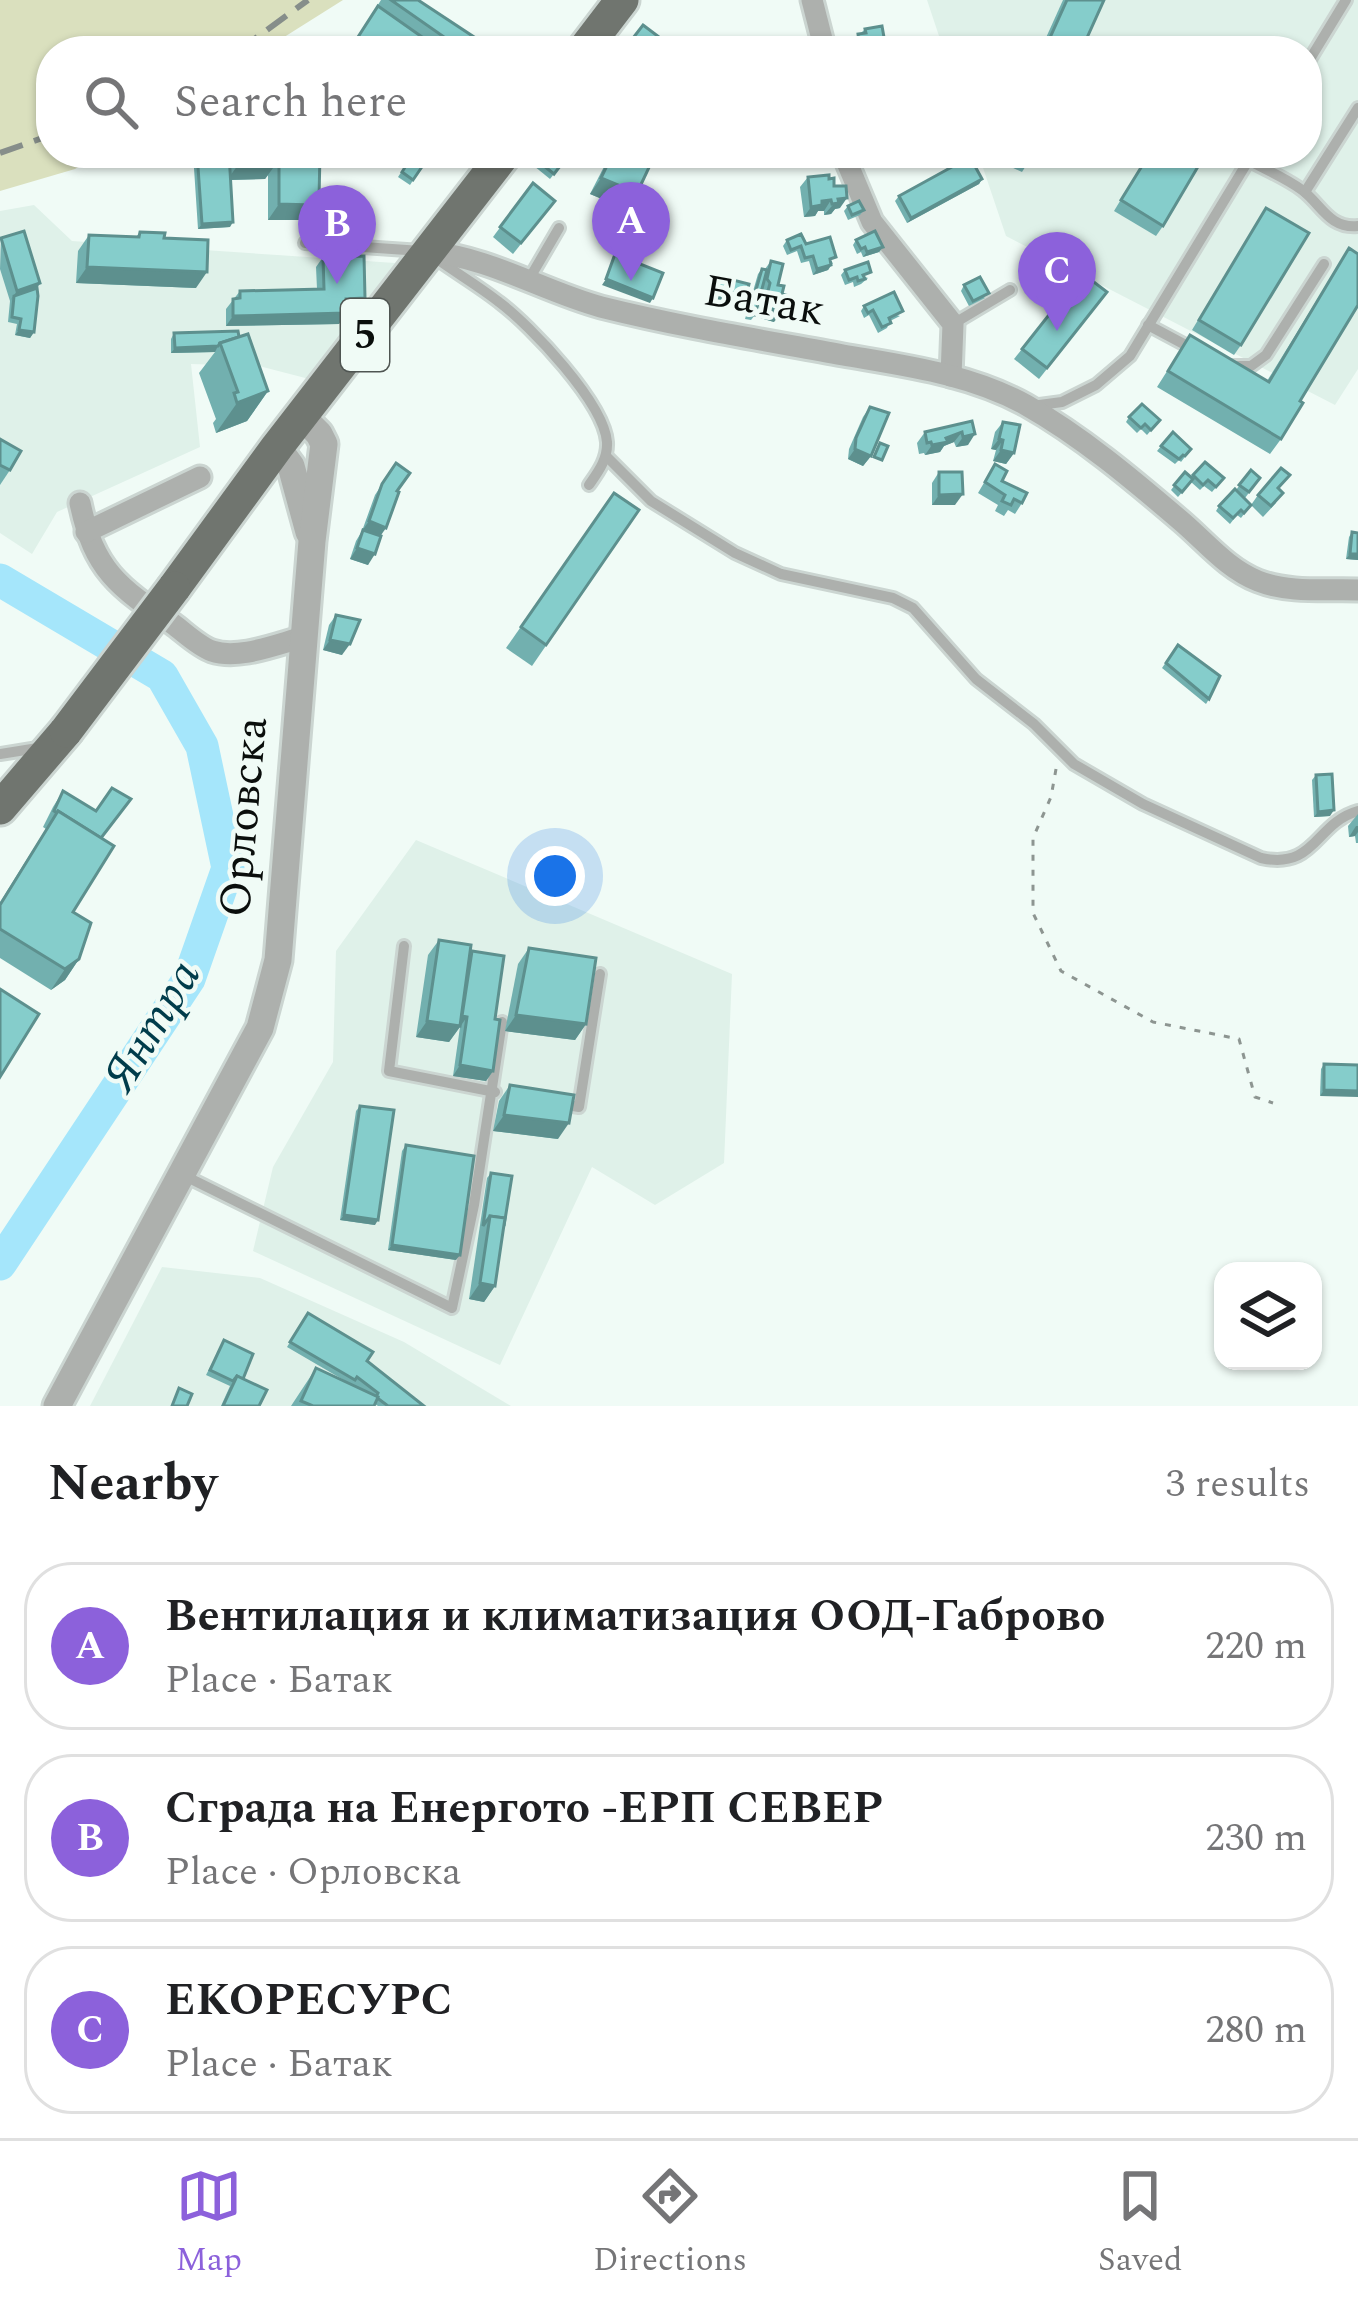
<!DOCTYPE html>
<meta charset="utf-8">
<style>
:root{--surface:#fff;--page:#f2f2f2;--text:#202124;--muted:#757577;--line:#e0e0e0;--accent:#8c61db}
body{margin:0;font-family:Spectral,serif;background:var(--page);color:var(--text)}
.controls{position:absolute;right:36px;bottom:36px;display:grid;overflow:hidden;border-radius:24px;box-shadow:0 3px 9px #0004}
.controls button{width:108px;height:108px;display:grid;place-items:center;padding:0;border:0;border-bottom:3px solid var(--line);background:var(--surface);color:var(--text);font:60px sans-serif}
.you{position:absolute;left:555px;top:876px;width:42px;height:42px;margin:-30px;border:9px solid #fff;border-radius:50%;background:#1a73e8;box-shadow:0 0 0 18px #1a73e833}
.badge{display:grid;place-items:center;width:78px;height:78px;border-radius:50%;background:var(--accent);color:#fff;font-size:39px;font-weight:700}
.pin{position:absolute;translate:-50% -99px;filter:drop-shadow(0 3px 6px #0008)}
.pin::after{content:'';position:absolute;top:63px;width:42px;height:36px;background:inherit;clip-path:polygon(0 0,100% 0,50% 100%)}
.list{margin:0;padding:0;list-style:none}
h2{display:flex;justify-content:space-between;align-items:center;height:156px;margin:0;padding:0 48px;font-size:51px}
h2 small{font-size:39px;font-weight:400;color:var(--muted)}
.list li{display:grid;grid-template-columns:78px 1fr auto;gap:36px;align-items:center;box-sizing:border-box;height:168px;margin:0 24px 24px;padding:0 24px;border:3px solid var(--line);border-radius:48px}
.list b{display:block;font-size:45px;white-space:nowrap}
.list p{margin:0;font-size:39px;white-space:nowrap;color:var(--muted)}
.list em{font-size:39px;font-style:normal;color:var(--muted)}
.icon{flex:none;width:66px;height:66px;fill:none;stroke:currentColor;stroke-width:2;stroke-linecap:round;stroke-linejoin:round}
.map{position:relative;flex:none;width:1358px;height:1406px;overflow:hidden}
.search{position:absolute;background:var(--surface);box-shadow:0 3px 9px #0004;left:36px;right:36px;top:36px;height:132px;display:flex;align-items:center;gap:30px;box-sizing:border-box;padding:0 42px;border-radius:48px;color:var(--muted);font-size:45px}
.sheet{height:732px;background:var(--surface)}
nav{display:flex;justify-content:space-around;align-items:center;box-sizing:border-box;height:168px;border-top:3px solid var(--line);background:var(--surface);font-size:33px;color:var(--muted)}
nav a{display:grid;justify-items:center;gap:6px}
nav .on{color:var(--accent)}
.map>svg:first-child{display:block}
.built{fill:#dff1e9}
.green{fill:#dae0be}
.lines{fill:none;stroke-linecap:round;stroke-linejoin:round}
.river{stroke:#a5e6fb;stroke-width:33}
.service-casing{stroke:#cbd5d1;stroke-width:16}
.minor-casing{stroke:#cbd5d1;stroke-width:27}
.tertiary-casing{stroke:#cbd5d1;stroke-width:33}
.primary-casing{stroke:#cbd5d1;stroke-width:39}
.path{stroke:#8d9591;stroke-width:3;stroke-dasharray:6 9;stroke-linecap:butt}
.service{stroke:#adb0ad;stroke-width:10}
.minor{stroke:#adb0ad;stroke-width:21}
.tertiary{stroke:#adb0ad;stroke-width:27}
.primary{stroke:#70756f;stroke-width:33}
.rail{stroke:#868e8a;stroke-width:6;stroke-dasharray:24 12;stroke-linecap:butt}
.primary-bridge-casing{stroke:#cbd5d1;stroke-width:39;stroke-linecap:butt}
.primary-bridge{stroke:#70756f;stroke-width:33}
.wall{fill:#72b0af}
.shaded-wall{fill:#5d908e}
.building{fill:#85cdcb;stroke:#5d908e;stroke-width:3}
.labels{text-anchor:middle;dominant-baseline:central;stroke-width:9;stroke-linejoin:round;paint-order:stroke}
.shield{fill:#f0fbf6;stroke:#4f5552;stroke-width:3}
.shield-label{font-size:42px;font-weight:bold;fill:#0a0e0c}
.street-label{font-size:45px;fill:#0a0e0c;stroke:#f0fbf6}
.water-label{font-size:48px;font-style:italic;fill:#003c4b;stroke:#f0fbf6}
</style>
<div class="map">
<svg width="1358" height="1406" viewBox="0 0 1358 1406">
<rect width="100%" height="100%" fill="#f0fbf6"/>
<g class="built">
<path d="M927 0H1358V369L1335 405 1006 236 978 153H1307V51H944Z"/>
<path d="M34 205 72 241 395 263 386 286 313 380 259 366 191 364 200 447 57 512 32 554 0 533V211Z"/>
<path d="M416 840 732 974 724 1163 655 1205 592 1167 500 1365 253 1251 273 1167 333 1062 336 951Z"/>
<path d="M162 1267 260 1278 404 1342 511 1406H90Z"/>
</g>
<path class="green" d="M0 0H343L262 51H51V153H101L75 169 0 191Z"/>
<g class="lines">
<path class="river" d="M0 580 162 676 202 746 228 868 189 979 0 1264"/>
<defs>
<g id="service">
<path d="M1307 64 1346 0"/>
<path d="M1248 160C1266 170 1286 178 1302 190 1321 204 1329 229 1358 226"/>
<path d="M1305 192 1358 108"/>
<path d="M305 243 421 251"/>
<path d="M437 259C458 274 480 287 499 302 531 326 604 403 607 442 608 459 598 472 589 485"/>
<path d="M528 281 559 228"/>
<path d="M953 324 1010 290"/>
<path d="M1148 325 1193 349"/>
<path d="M1231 366H1251L1266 355 1324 264"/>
<path d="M1032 406 1062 402 1096 385 1130 356 1253 153"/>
<path d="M606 456 651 501 735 553 781 574 893 598 913 608 976 679 1034 724 1074 764 1143 804 1261 858C1316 870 1315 823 1358 811"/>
<path d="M0 754 38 748"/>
<path d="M404 946 389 1071 495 1092"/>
<path d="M561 1104 579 1107 600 974"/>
<path d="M185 1176 452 1308 474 1205 502 1022"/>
</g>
<g id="minor">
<path d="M812 0 825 51"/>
<path d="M843 153 872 222 953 324 951 376"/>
<path d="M428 252C490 257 542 291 601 307 681 327 762 340 843 355 906 366 970 374 1026 405 1081 436 1132 479 1180 520 1205 541 1227 569 1258 581 1288 593 1326 589 1358 590"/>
<path d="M80 503C94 570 118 587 173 624 184 632 198 646 212 651 239 660 277 644 304 637"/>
<path d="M86 532 200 477"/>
</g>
<g id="tertiary">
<path d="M277 447 291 466 309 532"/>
<path d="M57 1406 260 1028 278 960 312 541 324 444 319 434 302 417"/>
</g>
<g id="primary">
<path d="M583 51 622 0"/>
<path d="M174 588 277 447 505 153"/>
<path d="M0 808 66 731"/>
</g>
</defs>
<use href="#service" class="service-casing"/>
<use href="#minor" class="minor-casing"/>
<use href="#tertiary" class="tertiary-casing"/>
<use href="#primary" class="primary-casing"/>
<path class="path" d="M1056 769 1051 797 1033 838V913L1061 971 1153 1022 1239 1039 1255 1097 1273 1103"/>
<use href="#service" class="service"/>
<use href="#minor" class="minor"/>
<use href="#tertiary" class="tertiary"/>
<use href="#primary" class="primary"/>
<g class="rail">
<path d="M238 51 308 0"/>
<path d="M0 153 51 135"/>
</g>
<defs>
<path id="primary-bridge" d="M66 731 174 588"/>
</defs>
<use href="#primary-bridge" class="primary-bridge-casing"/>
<use href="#primary-bridge" class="primary-bridge"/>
</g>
<g class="wall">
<path d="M381 0H418L466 51H349Z"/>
<path d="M1063 0H1104L1081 51H1040Z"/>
<path d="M865 29 881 48 880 51H851L855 45V39Z"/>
<path d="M193 153H276V161L278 153H320L319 199 302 220H268V175L265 179 231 180 230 227 198 229Z"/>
<path d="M414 153 430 155 410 185 398 177Z"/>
<path d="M544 153H570L550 179 534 166Z"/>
<path d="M611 153H645L626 209 590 194Z"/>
<path d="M994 153H1034L1022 172 992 158Z"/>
<path d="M1149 153 1163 226 1156 236 1114 211Z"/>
<path d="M808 177 829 179 834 186 840 208 835 209 831 214 824 215V211H818L815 216 804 217 800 187Z"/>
<path d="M982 179 979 184 907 223 895 201 899 196Z"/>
<path d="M533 183 555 201 513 254 493 237Z"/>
<path d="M848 206 864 210 860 215 848 220 844 211Z"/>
<path d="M1266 208 1241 345 1234 355 1192 330Z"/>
<path d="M140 232 164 238 196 288 76 283 78 251 89 235 136 237Z"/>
<path d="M1 238 40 283 37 288 34 332 30 338 15 335 17 324 8 322 10 301 0 269Z"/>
<path d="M787 240 806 244 833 263 828 270 813 275 809 261 801 263 797 251 787 255 783 246Z"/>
<path d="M856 240 883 247 879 252 863 257 861 252 857 254 853 245Z"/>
<path d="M1349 248 1300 401 1281 439 1270 454 1157 387 1190 335 1267 381Z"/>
<path d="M323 257 358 309H346V313L339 324 226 326V309L240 291 317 289 316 267Z"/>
<path d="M771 261 778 285 774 322 757 317 763 293 761 291 755 315 751 320 745 319 758 274 762 269H765Z"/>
<path d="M845 270 868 278 861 284 854 287 853 282 845 285 841 275Z"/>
<path d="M964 285 985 298 969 306 961 291Z"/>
<path d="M1099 303 1039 379 1014 359 1022 349Z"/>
<path d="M864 306 900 316 890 321 887 328 878 333 869 315 864 318 861 311Z"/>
<path d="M174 333 239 337 268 391 247 421 216 433 213 423 216 419 199 373 215 352 171 353V339Z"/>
<path d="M870 407 871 456 863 466 848 459 849 449 863 417Z"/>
<path d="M1129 417 1160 420 1147 435 1141 429 1137 433 1126 422Z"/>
<path d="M972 421 968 445 956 447 954 442 944 446 940 452 925 455 924 453 919 454 917 443 925 432Z"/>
<path d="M1003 422 1014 453 1006 464 993 461 996 450 991 449 995 432Z"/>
<path d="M1173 432 1191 449 1181 462 1179 460 1175 464 1157 451Z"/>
<path d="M0 439 10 470 0 485Z"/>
<path d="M1205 462 1224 478 1212 492 1204 486 1200 490 1191 482 1178 497 1171 490 1185 472 1191 477Z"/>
<path d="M396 463 397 491 368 565 350 559 356 541 362 531 375 495Z"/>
<path d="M995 464 1002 481 1022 503 1015 514 1008 510 1004 516 995 511 998 505 978 493Z"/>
<path d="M1251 470 1260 478 1245 498 1236 490Z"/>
<path d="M939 472 955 505H932V483Z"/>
<path d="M1279 489 1276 503 1263 517 1251 505 1241 518 1237 515 1230 524 1216 511 1219 506 1251 505 1258 495Z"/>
<path d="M614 493 639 510 532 666 506 648Z"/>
<path d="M1352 532 1358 560 1346 559 1349 537Z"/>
<path d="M336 615 342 655 323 650 329 625Z"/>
<path d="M1178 645 1209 699 1206 704 1162 668Z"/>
<path d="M1316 775 1330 816 1314 817 1312 780Z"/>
<path d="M63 791 102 839 73 912 79 959 65 980 51 990 0 958V902L46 829 43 827 53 807Z"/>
<path d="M1358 814V843H1356L1355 836 1349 837 1348 826Z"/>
<path d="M439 940 470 953 495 1019 493 1071 486 1081 453 1076 460 1027 449 1042 416 1037 428 955Z"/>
<path d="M529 948 586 1024 575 1040 505 1031 518 964Z"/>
<path d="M1324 1064 1358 1065 1320 1096 1321 1069Z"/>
<path d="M510 1085 558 1139 493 1131 499 1101Z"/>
<path d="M360 1106 375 1225 340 1220 356 1111Z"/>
<path d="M406 1145 456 1260 388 1250 402 1151Z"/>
<path d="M491 1173 495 1286 484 1302 469 1299 487 1178Z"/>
<path d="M308 1313 367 1361 424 1406H378L375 1404 374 1406H291L316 1368 347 1382 287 1347Z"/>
<path d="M224 1340 243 1379 259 1406H221L230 1386 206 1375Z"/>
</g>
<g class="shaded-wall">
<path d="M276 164 265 179 227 180 238 165Z"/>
<path d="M601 178 637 193 626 209 590 194Z"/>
<path d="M982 179 979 184 907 223 911 218Z"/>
<path d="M847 198 840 208 835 209 831 214 824 215 838 199Z"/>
<path d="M313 199H319L302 220H268L279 204Z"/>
<path d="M831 200 824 211H818L815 216 804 217 811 207 822 201Z"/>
<path d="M233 222 230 227 198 229 202 224Z"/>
<path d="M883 247 879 252 863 257 867 252Z"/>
<path d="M831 265 828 270 813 275 817 269Z"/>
<path d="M87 267 207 272 196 288 76 283Z"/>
<path d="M606 279 653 298 650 303 602 285Z"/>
<path d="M40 283 33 294 14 296 10 301 17 291Z"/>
<path d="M726 291 746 296 742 301 724 297 721 302 705 299 709 293Z"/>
<path d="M365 298 358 309 339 310 346 299Z"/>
<path d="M764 307 782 312 774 322 757 317Z"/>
<path d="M346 313 339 324 226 326 233 316Z"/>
<path d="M19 330 34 332 30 338 15 335Z"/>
<path d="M218 346 215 352 171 353 175 348Z"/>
<path d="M268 391 247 421 216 433 237 403Z"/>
<path d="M962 432 954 442 944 446 940 452 925 455 932 445Z"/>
<path d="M975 434 968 445 956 447 963 437Z"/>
<path d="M999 439 1003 440 996 450 991 449Z"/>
<path d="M855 449 871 456 863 466 848 459Z"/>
<path d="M1001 450 1014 453 1006 464 993 461Z"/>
<path d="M963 494 955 505H932L939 495Z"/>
<path d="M369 521 386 528 379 538 362 531Z"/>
<path d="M357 548 375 554 368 565 350 559Z"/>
<path d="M1350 554H1358V560L1346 559Z"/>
<path d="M330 640 350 644 342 655 323 650Z"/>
<path d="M1334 810 1330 816 1314 817 1318 812Z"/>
<path d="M1356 826H1358V832L1355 836 1349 837Z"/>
<path d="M79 959 65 980 51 990 65 969Z"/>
<path d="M516 1015 586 1024 575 1040 505 1031Z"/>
<path d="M462 1016 467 1017 449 1042 416 1037 427 1021Z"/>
<path d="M460 1065 493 1071 486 1081 453 1076Z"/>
<path d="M1324 1090 1358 1091V1097L1320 1096Z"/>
<path d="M504 1115 569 1123 558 1139 493 1131Z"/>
<path d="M344 1215 378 1220 375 1225 340 1220Z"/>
<path d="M392 1245 460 1255 456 1260 388 1250Z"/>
<path d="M480 1283 495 1286 484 1302 469 1299Z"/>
</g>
<g class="building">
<path d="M391 0H418L474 37 464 51Z"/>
<path d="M1067 0H1104L1081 51H1044Z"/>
<path d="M378 6 442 51H349Z"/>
<path d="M643 25 659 37 648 51H623Z"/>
<path d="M882 26 885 43 878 44V39L859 42 858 34 866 33 865 29Z"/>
<path d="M878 39 880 51H860L858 42Z"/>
<path d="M197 153H229L233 222 202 224Z"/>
<path d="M237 153H276V164L238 165Z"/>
<path d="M288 153H320L319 199H313V205L279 204V157H288Z"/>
<path d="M414 153 430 155 413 180 402 172Z"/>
<path d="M544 153H570L554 174 538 161Z"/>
<path d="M613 153H634L652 161 637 193 601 178Z"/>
<path d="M1150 153H1206L1163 226 1121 200Z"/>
<path d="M970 157 982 179 911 218 899 196Z"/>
<path d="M829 175V179L834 178V186H846L847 198 838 199 839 203 832 204 831 200 822 201V205L811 207 808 177Z"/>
<path d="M533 183 555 201 521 243 500 227Z"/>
<path d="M859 201 864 210 852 215 848 206Z"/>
<path d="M1266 208 1309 233 1241 345 1199 320Z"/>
<path d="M24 231 40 283 17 291 1 238Z"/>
<path d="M875 231 883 247 867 252 865 247 861 249 856 240Z"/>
<path d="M140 232 165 233 164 238 208 240 207 272 87 267 89 235 139 237Z"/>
<path d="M801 234 806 244 830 237 836 257 830 259 831 265 817 269 813 256 805 258 801 246 791 250 787 240Z"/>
<path d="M1349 248 1358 254V305L1300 401 1303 403 1281 439 1168 371 1190 335 1269 382Z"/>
<path d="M615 254 663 273 653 298 606 279Z"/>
<path d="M364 256 365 298 346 299V313L233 316V299L240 298V291L324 289 323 257Z"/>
<path d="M771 261 783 264 778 285 784 286 782 294 786 295 782 312 764 307 770 283 767 279Z"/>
<path d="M868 262 871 272 863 275 865 279 858 281 857 277 849 280 845 270Z"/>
<path d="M762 269 767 270 755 315 749 314Z"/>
<path d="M1082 273 1107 292 1047 368 1022 349Z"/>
<path d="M713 275 749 284 746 296 726 291 724 297 709 293Z"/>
<path d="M980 277 989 293 973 301 964 285Z"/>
<path d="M37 288 38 296 34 332 19 330 21 319 12 317 14 296Z"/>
<path d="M894 292 903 311 889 318 891 323 882 327 873 310 868 313 864 306Z"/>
<path d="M238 331 239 337 220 343 218 346 175 348 174 333Z"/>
<path d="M248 334 268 391 237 403 234 393 238 392 220 343Z"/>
<path d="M1142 404 1160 420 1151 430 1145 424 1141 428 1129 417Z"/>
<path d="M870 407 889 413 871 456 855 449 856 438Z"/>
<path d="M972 421 975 434 963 437 962 432 946 438 948 442 932 445 931 442 927 443 925 432Z"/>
<path d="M1003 422 1020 425 1014 453 1001 450 1003 440 999 439Z"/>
<path d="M1173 432 1191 449 1185 456 1183 455 1179 459 1161 446Z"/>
<path d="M0 439 21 451 10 470 0 465Z"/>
<path d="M880 443 888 446 882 460 874 457Z"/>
<path d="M1205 462 1224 478 1216 487 1208 480 1203 485 1193 475Z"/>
<path d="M396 463 410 473 397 491 399 492 386 528 369 521 382 484Z"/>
<path d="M995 464 1007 471 1002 481 1027 493 1022 503 1014 499 1011 505 1002 501 1005 495 985 482Z"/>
<path d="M1281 468 1290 475 1278 488 1283 493 1271 506 1258 495Z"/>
<path d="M1251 470 1260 478 1249 492 1239 485Z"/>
<path d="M939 472H962L963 494 939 495Z"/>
<path d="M1185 472 1193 479 1182 492 1174 485Z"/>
<path d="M1235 489 1251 505 1244 513 1241 510 1233 518 1219 506Z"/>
<path d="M614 493 639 510 546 645 521 627Z"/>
<path d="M363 530 381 536 375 554 357 548Z"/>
<path d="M1352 532 1358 533V554H1350Z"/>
<path d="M336 615 360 620 350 644 330 640Z"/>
<path d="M1178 645 1220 676 1209 699 1166 663Z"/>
<path d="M1332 774 1334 810 1318 812 1316 775Z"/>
<path d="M112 788 131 799 101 838 58 811 57 813 54 811 63 791 96 811Z"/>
<path d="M58 811 114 846 73 912 91 923 79 959 65 969 0 929V905Z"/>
<path d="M439 940 471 945 460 1026 427 1021Z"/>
<path d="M529 948 596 958 586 1024 516 1015Z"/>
<path d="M472 951 504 956 495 1019 500 1020 493 1071 460 1065 467 1017 462 1016Z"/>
<path d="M0 989 39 1014 0 1077Z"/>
<path d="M1324 1064 1358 1065V1091L1324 1090Z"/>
<path d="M510 1085 574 1095 569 1123 504 1115Z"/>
<path d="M360 1106 394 1110 378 1220 344 1215Z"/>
<path d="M406 1145 474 1156 460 1255 392 1245Z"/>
<path d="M491 1173 512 1176 504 1226 505 1218 490 1216 483 1226Z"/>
<path d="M490 1216 505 1218 495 1286 480 1283Z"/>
<path d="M308 1313 373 1352 367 1361 424 1406H388L376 1397 378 1393 357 1377 355 1380 290 1342Z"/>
<path d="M224 1340 253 1354 243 1379 237 1376 233 1381 210 1370Z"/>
<path d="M316 1368 378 1397 374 1406H313L301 1401Z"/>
<path d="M237 1376 267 1390 259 1406H223Z"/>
<path d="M179 1388 192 1394 187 1406H172Z"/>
</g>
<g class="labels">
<rect class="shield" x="341" y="299" width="48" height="72" rx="9"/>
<g class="shield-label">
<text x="365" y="335">5</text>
</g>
<g class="street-label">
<text transform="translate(764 301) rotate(10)">Батак</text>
<text transform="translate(244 817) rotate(-85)">Орловска</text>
</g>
<g class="water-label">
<text transform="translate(152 1026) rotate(-59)">Янтра</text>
</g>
</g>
</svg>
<div class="controls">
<button><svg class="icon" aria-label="layers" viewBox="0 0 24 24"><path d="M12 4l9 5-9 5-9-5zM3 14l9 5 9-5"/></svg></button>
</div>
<div class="you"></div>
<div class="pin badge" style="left:631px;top:281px">A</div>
<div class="pin badge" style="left:337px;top:284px">B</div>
<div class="pin badge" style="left:1057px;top:331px">C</div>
<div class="search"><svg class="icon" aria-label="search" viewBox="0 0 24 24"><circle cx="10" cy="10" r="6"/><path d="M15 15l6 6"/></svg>Search here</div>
</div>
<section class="sheet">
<h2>Nearby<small>3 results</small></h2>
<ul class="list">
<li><span class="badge">A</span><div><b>Вентилация и климатизация ООД-Габрово</b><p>Place · Батак</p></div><em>220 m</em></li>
<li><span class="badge">B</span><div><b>Сграда на Енергото -ЕРП СЕВЕР</b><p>Place · Орловска</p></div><em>230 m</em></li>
<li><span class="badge">C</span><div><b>ЕКОРЕСУРС</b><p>Place · Батак</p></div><em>280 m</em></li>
</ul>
</section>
<nav>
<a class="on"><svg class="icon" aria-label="map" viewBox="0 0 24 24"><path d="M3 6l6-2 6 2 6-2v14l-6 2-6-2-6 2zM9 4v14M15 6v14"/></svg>Map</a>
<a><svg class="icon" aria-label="directions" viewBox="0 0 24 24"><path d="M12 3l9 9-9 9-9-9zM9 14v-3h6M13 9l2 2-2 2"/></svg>Directions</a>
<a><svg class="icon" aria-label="saved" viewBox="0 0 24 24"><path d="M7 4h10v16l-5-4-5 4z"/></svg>Saved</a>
</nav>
